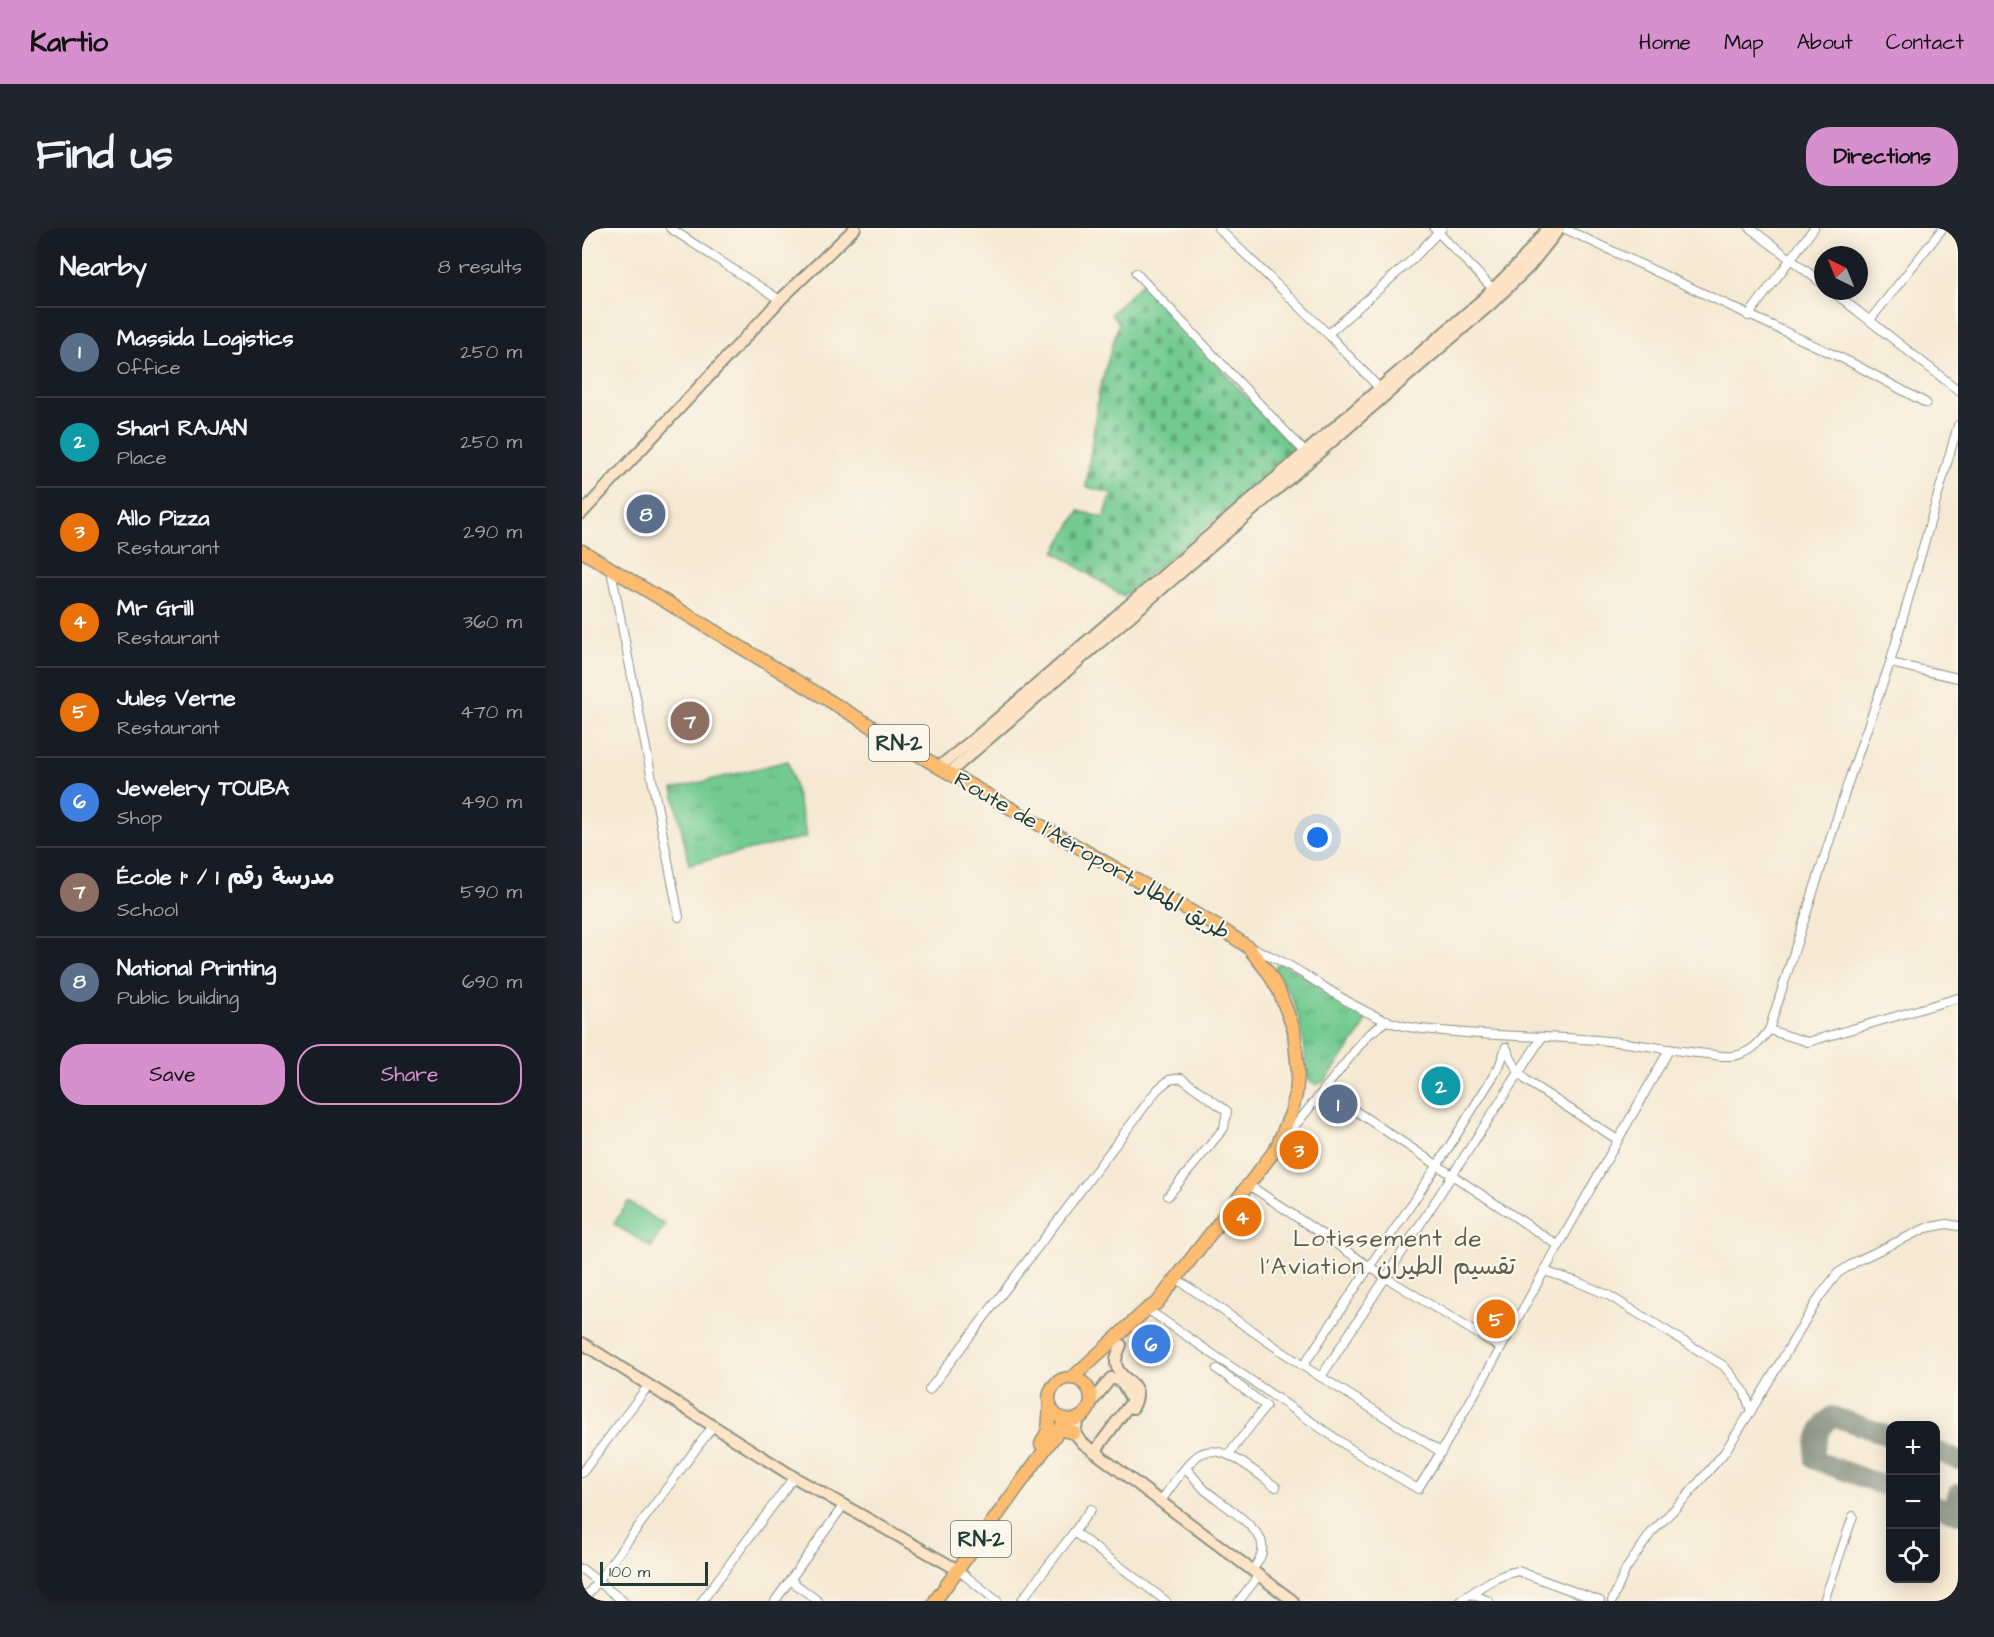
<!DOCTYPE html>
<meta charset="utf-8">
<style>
:root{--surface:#171b24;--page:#20242c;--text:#f1f3f6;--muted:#9ea1a6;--line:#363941;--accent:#d690ce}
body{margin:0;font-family:"Architects Daughter","Playpen Sans Arabic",sans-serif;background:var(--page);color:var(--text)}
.controls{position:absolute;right:18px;bottom:18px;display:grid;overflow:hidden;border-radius:12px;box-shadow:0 3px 15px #0003}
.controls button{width:54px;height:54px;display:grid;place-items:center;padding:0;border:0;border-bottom:2px solid var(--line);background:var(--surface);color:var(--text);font:30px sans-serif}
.compass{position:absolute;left:1232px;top:18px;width:54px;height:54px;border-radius:50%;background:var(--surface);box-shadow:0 3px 15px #0003;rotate:317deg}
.scale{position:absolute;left:18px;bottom:15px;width:108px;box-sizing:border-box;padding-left:6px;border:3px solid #1f3d34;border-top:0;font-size:16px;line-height:21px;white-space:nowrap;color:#1f3d34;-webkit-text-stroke:4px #fbf7ec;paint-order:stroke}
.you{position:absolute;left:736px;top:610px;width:21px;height:21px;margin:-15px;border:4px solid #fff;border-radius:50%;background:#1a73e8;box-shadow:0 0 0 9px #1a73e833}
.badge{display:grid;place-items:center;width:39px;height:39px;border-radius:50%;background:var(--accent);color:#fff;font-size:20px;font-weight:700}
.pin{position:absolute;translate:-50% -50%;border:3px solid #fff;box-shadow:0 2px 6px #0006}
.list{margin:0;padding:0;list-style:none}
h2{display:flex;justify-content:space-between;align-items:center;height:78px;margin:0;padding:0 24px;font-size:26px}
h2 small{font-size:20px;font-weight:400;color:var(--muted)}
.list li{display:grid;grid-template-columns:39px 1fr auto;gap:18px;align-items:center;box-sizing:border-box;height:90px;padding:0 24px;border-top:2px solid var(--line)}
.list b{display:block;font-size:22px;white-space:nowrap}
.list p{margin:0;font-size:20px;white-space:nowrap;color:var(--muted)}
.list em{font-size:20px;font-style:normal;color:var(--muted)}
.actions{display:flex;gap:12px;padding:18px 24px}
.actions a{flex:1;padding:14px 0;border:2px solid var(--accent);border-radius:24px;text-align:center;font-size:21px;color:var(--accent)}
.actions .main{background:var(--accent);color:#111}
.icon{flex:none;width:33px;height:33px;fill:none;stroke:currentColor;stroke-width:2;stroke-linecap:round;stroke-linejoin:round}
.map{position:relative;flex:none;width:1376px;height:1373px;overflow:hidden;border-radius:24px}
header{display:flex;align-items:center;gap:36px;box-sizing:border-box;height:84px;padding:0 30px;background:var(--accent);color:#111}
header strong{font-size:28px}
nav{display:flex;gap:33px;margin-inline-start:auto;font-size:21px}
.intro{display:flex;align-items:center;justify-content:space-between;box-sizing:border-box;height:144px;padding:0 36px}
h1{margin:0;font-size:42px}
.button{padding:15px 27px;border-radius:24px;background:var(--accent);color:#111;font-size:21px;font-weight:700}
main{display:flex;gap:36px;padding:0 36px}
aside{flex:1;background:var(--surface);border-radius:24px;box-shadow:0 3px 15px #0003}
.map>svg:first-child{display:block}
.grass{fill:url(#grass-tufts);stroke:#498462;stroke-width:1.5}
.cemetery{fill:url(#cemetery-stones);stroke:#498462;stroke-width:1.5}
.pitch{fill:#73cb91;stroke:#498462;stroke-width:1.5}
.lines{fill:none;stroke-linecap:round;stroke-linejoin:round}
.taxiway{stroke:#8a9384;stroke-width:20}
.street-casing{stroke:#8a9384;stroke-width:10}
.secondary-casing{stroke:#8a9384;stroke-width:14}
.primary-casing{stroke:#8a9384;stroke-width:15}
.street{stroke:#fff;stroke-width:8}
.secondary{stroke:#fee4c6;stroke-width:10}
.primary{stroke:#fdbc70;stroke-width:12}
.labels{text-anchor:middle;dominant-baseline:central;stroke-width:4.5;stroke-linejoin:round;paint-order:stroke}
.shield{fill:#fbf7ec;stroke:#61756b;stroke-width:1.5}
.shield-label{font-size:21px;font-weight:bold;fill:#1f3d34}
.street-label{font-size:22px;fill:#1f3d34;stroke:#fbf7ec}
.neighbourhood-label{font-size:24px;letter-spacing:1.5px;fill:#5d5e4a;stroke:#fbf7ec}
</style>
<header>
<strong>Kartio</strong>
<nav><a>Home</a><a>Map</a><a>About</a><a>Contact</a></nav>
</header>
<div class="intro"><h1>Find us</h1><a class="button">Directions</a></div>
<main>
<aside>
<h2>Nearby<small>8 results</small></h2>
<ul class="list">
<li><span class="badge" style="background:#5c6f8a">1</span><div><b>Massida Logistics</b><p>Office</p></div><em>250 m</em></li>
<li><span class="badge" style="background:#0f9aa8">2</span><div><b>Sharl RAJAN</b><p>Place</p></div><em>250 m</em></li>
<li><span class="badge" style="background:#e8710a">3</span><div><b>Allo Pizza</b><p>Restaurant</p></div><em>290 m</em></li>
<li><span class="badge" style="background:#e8710a">4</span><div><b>Mr Grill</b><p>Restaurant</p></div><em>360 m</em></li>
<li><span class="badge" style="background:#e8710a">5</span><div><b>Jules Verne</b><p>Restaurant</p></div><em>470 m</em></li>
<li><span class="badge" style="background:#3f7fe0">6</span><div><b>Jewelery TOUBA</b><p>Shop</p></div><em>490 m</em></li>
<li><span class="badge" style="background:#8d6e63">7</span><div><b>École 1° / مدرسة رقم 1</b><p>School</p></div><em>590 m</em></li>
<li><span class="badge" style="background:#5c6f8a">8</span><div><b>National Printing</b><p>Public building</p></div><em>690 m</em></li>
</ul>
<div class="actions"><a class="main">Save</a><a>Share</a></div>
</aside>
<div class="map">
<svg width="1376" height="1373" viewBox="0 0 1376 1373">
<defs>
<pattern id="grass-tufts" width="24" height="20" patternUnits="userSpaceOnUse" patternTransform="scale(1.5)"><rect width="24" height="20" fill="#73cb91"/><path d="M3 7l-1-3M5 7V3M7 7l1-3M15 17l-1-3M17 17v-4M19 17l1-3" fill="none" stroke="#5ea677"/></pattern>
<pattern id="cemetery-stones" width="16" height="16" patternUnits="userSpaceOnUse" patternTransform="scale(1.5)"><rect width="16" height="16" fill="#73cb91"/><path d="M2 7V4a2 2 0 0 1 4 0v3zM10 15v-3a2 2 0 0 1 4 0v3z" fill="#5ea677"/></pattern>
</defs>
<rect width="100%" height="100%" fill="#fbf7ec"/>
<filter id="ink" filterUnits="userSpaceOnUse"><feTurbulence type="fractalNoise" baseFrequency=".0167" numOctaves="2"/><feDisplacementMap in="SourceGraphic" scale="12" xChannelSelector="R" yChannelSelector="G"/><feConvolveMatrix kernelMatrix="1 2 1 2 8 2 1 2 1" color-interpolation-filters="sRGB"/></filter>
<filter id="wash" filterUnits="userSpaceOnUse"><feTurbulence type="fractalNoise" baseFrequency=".008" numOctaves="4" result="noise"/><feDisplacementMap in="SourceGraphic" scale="24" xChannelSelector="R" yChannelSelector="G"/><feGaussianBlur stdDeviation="1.35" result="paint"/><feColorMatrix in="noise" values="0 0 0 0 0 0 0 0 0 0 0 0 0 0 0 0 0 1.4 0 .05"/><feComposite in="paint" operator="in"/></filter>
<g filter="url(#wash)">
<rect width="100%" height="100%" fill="#f6e9d3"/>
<g class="grass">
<path d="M206 533 225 609 107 636 91 561Z"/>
<path d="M698 735 713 742 782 788 784 791 779 804 743 853 735 857 728 853 725 850 722 815 716 787 708 766 693 742 694 738Z"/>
</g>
<path class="cemetery" d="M560 55 715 224 541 368 473 324 497 283 522 290 530 265 504 259 517 163 537 95 529 86Z"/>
<path class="pitch" d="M46 974 83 997 69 1019 32 996Z"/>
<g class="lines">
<g class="taxiway">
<path d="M1308 1208 1250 1188C1239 1197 1231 1217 1233 1232L1308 1260"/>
<path d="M1354 1223 1376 1232"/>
<path d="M1354 1277 1376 1286"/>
<path d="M1374 1285 1373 1274 1376 1265"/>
</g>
</g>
</g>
<g filter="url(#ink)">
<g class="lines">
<defs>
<g id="street">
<path d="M88 0 198 72"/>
<path d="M636 0 746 106 801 164"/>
<path d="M852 0 914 64"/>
<path d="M981 0 1270 135 1344 175"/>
<path d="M1168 0 1241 56"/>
<path d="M554 45 723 224"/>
<path d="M1250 63 1376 162"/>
<path d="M1166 88 1232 0"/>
<path d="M1288 92 1361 0"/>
<path d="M746 106 832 30 860 0"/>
<path d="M29 342 97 689"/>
<path d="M1308 435 1376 450"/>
<path d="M669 720C718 737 756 774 805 793 826 801 849 802 872 804 923 809 975 808 1026 813 1059 816 1092 823 1125 826 1135 827 1147 830 1156 827 1171 823 1179 813 1187 802L1267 552 1308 435 1376 197"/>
<path d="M1187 802 1226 814 1376 770"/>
<path d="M742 862 977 1018"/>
<path d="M1036 912 1087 822"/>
<path d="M700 914 785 808 805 792"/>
<path d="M667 957 803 1049 919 1120 1036 912 946 854C935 844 929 832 924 819"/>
<path d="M962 1043 993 1053 1026 1067 1142 1138 1162 1163 1169 1183"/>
<path d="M595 1051 721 1138 855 938 917 839 924 819"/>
<path d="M565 1081 775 1225 836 1261 859 1224"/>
<path d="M919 1120 859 1224 739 1149 960 809"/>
<path d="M721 1138 739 1149"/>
<path d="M635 1141 684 1178 647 1226"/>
<path d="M347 1162 575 862 587 852 599 850 645 883 642 900 586 968"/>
<path d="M604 1240C610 1247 616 1255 623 1262 639 1275 670 1294 679 1312 683 1323 677 1334 670 1342"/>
<path d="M0 1245 66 1158"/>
<path d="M578 1274C589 1260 599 1242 613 1230 636 1208 675 1246 694 1259"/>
<path d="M492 1304 509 1281"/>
<path d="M0 1341 41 1373"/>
<path d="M376 1342 415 1373"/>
<path d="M208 1352 236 1373"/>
<path d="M889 1366 907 1373"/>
<path d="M1 1373 131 1198"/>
<path d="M120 1373 212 1249"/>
<path d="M193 1373 261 1278"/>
<path d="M439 1373 492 1304 584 1373"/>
<path d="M657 1373 677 1347"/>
<path d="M878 1373C896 1361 914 1347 936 1343L1018 1373"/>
<path d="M1030 1373 1044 1341 1069 1305 1105 1268 1142 1225 1169 1183 1238 1068 1256 1045 1275 1033 1344 1000 1365 996 1376 998"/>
<path d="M1242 1373 1271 1288"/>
</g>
<g id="secondary">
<path d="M0 285 198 72 273 0"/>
<path d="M357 539 393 510 902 70 940 32 966 0"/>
<path d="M367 545 910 75 947 39 978 0"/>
<path d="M0 1115 212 1249 376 1342"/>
<path d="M539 1117C537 1122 533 1130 534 1135 536 1155 566 1152 551 1180"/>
<path d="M508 1176 529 1150C541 1151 544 1163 550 1173L516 1219 515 1223 519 1228"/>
<path d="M497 1189C493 1203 490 1205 502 1216L711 1373"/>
</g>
<g id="primary">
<path d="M0 323 360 541 638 700 666 719 686 744 697 763 712 802 716 844 714 866 709 885 694 921 575 1075 565 1081 490 1150"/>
<circle cx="488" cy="1171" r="21"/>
<path d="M477 1201 492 1205"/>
<path d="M459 1216 466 1202 468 1177"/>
<path d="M353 1373 485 1191"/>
</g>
</defs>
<use href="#street" class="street-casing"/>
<use href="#secondary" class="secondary-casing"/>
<use href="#primary" class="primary-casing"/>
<use href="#street" class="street"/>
<use href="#secondary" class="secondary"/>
<use href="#primary" class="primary"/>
</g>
</g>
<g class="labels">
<g class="shield">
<rect x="287" y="497" width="60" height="36" rx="4.5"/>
<rect x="369" y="1293" width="60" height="36" rx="4.5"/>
</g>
<g class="shield-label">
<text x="317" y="515">RN-2</text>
<text x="399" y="1311">RN-2</text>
</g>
<g class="street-label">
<text transform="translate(510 628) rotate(30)">Route de l'Aéroport طريق المطار</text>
</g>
<g class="neighbourhood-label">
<text x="806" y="1011">Lotissement de<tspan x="806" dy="28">l'Aviation تقسيم الطيران</tspan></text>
</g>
</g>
</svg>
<div class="controls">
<button>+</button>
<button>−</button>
<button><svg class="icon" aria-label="locate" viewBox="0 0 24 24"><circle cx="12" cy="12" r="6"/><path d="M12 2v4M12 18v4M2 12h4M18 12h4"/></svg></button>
</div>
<svg class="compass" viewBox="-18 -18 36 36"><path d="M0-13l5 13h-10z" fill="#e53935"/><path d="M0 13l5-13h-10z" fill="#9ea1a6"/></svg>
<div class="scale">100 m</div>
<div class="you"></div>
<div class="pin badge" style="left:756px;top:876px;background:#5c6f8a">1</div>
<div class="pin badge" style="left:859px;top:858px;background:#0f9aa8">2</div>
<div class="pin badge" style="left:717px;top:922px;background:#e8710a">3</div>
<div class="pin badge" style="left:660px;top:989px;background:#e8710a">4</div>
<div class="pin badge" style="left:914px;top:1091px;background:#e8710a">5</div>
<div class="pin badge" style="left:569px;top:1116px;background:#3f7fe0">6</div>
<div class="pin badge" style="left:108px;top:493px;background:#8d6e63">7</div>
<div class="pin badge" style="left:64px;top:286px;background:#5c6f8a">8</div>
</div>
</main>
